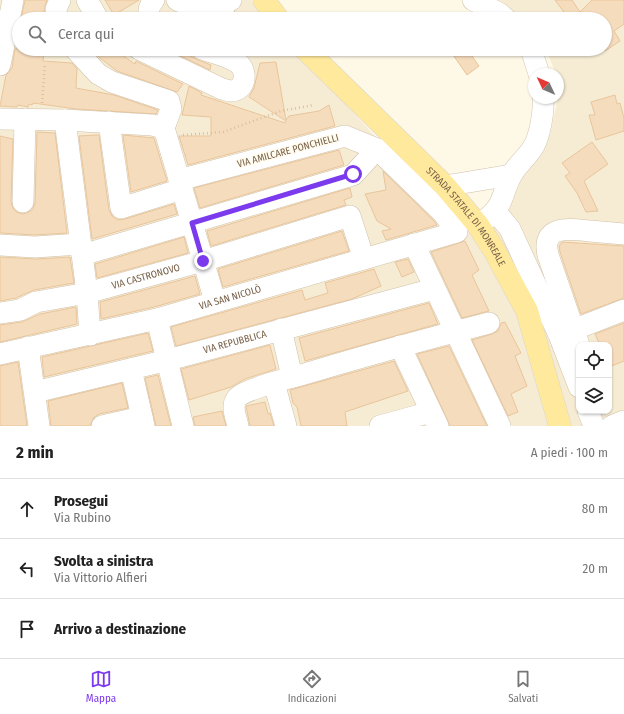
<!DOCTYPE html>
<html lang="it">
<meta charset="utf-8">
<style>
:root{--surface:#fff;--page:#f2f2f2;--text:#222;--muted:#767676;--line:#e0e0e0;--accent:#7c3aed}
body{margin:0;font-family:"Fira Sans Condensed",sans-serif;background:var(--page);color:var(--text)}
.controls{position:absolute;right:12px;bottom:12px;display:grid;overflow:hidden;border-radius:8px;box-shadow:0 1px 3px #0004}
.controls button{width:36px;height:36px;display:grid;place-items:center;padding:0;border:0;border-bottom:1px solid var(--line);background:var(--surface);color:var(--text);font:20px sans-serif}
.compass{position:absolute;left:528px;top:68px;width:36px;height:36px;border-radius:50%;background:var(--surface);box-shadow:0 1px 3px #0004;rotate:314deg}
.stop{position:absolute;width:12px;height:12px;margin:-9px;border:3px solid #7c3aed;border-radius:50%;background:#fff}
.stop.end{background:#7c3aed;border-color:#fff;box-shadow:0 1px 4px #0008}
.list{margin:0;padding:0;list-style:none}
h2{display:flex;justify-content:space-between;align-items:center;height:52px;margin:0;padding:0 16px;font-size:17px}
h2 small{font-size:13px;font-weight:400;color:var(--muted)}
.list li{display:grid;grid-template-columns:26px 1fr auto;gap:12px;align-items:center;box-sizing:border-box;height:60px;padding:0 16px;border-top:1px solid var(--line)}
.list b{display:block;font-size:15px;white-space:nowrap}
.list p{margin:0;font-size:13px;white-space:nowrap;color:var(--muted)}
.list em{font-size:13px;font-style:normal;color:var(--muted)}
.icon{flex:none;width:22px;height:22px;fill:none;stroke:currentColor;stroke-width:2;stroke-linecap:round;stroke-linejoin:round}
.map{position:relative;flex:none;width:624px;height:426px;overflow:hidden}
.search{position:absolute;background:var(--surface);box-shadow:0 1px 3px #0004;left:12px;right:12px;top:12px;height:44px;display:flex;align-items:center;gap:10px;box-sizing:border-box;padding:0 14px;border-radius:22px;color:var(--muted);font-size:15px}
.sheet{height:232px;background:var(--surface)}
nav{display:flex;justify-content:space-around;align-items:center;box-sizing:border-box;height:56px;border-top:1px solid var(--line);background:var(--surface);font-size:11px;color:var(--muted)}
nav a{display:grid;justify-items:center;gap:2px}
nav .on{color:var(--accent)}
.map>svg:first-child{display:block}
.residential{fill:#f6ecd4;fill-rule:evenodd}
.building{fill:#f5dcbc;stroke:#e9c59b}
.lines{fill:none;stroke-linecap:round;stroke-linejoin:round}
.minor-casing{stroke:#d1c1ab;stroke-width:22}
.major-casing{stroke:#dcd6d0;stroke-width:23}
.path{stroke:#dbbf9f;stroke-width:2.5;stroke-dasharray:1 3;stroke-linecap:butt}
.minor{stroke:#fff;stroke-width:21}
.major{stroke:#ffe99c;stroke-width:22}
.route{stroke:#7c3aed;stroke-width:5}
.labels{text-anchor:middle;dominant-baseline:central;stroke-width:3;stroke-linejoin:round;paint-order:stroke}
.street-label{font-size:10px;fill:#7a6249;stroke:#fffbee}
</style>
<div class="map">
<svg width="624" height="426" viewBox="0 0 624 426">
<rect width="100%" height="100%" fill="#fef8e7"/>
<path class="residential" d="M0 0H251L268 19H19V49H295L393 156 465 227 550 135 558 98V74H556L546 49H605V19H522L499 0H624V426H0ZM579 345H609V411H579Z"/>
<g class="building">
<path d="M25 0H47L44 10 45 19H21Z"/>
<path d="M105 0H139L114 15Z"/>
<path d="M555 0H572L580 12 592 0H624V24L614 31 620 41 605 51V19H569Z"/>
<path d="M15 49H44L43 61 72 63 77 69 76 88 114 95 158 110 156 114 76 109 33 103 32 105 29 104 28 107 18 105 17 107 0 106 6 75 12 68Z"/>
<path d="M91 49H113L135 64 136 61 183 84 177 92 117 71 100 58Z"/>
<path d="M178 49 198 60 211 65 210 70 168 50Z"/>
<path d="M449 49H467L479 66 467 75Z"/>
<path d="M276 62 286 120 289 116 319 111 329 105 335 126 188 165 179 136H211V117L182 115 189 86 202 93 201 95 285 123 286 121 249 97 254 88 260 63Z"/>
<path d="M615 95 617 104 620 103 624 118V131L596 140 589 115H595L591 102Z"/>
<path d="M37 132 55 133 67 233 35 235 0 233V136L13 139 11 202 13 208 16 212 23 214 29 212 33 209 35 203Z"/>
<path d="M96 135H99L109 210 112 216 118 220 125 219 174 204 177 214 92 239 79 136Z"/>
<path d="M123 135 154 138 167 181 131 192Z"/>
<path d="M592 142 608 164 584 181 598 211 586 212 577 193 565 176 570 173 562 163Z"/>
<path d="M339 150 344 165 200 208 194 188Z"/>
<path d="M383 171 434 221 437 225 386 240 382 231 391 229 377 221 365 194 386 190Z"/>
<path d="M350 188 352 197 344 200 346 205 211 246 207 231Z"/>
<path d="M342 231 349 251 223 287 218 269Z"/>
<path d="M184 237 188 253 97 278 95 264Z"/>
<path d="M465 241 479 270 472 275 489 311 462 318 431 252Z"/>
<path d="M562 242 624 246V298L581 314 560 252 559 246Z"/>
<path d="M0 257 36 259 70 257 74 283 34 290 16 298 0 301Z"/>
<path d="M408 259 414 272 402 277 395 262Z"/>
<path d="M374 269 381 286 352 299 176 346 171 327 302 290 305 300 328 293 325 283Z"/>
<path d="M195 276 200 294 154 307 101 319 100 302Z"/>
<path d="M429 303 438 324 305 361 299 338Z"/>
<path d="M76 307 77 324 0 342V325L22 322 40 314Z"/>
<path d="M505 322 521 353 515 356 527 386 511 394 518 412 508 416 472 340 492 334 498 331 501 323Z"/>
<path d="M624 323V361L609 367V345H600L595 334Z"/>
<path d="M148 333 153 351 44 377 42 357Z"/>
<path d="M270 345 276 369 245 379 231 387 189 400 181 369Z"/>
<path d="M449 346 487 426H450L417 354Z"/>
<path d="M394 361 408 391 345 412 347 426H301L297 407 293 403 290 390Z"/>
<path d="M18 362 27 426H0V366Z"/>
<path d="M158 375 171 426H156L145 378Z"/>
<path d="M122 383 128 408 99 414 94 417 90 426H51L48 401Z"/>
<path d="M265 402 268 414 270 413 274 426H250L246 406Z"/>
<path d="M222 411 226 426H195L193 417Z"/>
</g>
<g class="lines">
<defs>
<g id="minor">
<path d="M87 0 98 19"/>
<path d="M177 0 207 14 227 19"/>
<path d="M473 0 499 13 506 19"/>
<path d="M198 5 220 6 231 0"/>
<path d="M57 19 56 9 60 0"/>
<path d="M150 19C147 11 149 6 154 0"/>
<path d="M75 49 98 74 112 82 169 101 171 109 164 128"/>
<path d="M139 49 222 89C224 89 228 91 231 91 246 91 248 71 238 63 228 56 213 53 202 49"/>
<path d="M531 49 539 74"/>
<path d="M0 65 13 0"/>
<path d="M0 119 65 120 152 125 164 128"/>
<path d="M65 120 87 293 90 335"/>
<path d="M109 122 121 208 182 189"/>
<path d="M164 128 215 301"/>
<path d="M445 186 511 175"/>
<path d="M23 202 25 119"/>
<path d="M496 212 510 229 559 335 579 387"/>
<path d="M485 220C505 205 501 195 511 176 516 166 526 158 532 149 540 138 544 111 543 98"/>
<path d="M414 244 500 426"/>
<path d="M0 245 35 247 80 244"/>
<path d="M82 255 353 175 377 149"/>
<path id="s1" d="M0 313 20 310 36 302 87 293 203 261 350 216 360 247"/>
<path d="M157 319 183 426"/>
<path d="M281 329 292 377"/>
<path d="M573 330 624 310"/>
<path d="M579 345 548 255C541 224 570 229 590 231 601 232 613 233 624 234"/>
<path d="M400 346 438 426"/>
<path d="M28 347 39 426"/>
<path id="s2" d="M0 354 157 319 457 232 443 213 377 149 345 136 179 180"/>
<path d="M131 369 144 426"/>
<path d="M274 383 286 426"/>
<path id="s3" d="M35 392 168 360 434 289"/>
<path d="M588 411 594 426"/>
<path d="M102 426 142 417"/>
<path d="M238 426C236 417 230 405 238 397 247 389 288 378 301 375 364 356 426 339 489 323"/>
<path d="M380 426 431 412"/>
<path d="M612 426 624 421"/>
</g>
<g id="major">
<path d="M264 0 278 19"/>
<path id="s4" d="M305 49 445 186 478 225 494 250 527 311 560 426"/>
</g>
</defs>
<use href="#minor" class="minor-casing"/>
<use href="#major" class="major-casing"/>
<g class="path">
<path d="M42 103 45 64"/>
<path d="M183 135 223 132 281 111 314 105"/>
</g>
<use href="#minor" class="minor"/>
<use href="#major" class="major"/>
</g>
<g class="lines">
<path class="route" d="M203 261 192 223 353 174"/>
</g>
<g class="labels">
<g class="street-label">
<text transform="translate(288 151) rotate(-15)">VIA AMILCARE PONCHIELLI</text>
<text stroke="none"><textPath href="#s4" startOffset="233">STRADA STATALE DI MONREALE</textPath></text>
<text stroke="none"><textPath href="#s1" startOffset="151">VIA CASTRONOVO</textPath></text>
<text stroke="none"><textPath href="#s2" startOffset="237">VIA SAN NICOLÒ</textPath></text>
<text stroke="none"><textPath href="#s3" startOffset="206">VIA REPUBBLICA</textPath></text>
</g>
</g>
</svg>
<div class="controls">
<button><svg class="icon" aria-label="locate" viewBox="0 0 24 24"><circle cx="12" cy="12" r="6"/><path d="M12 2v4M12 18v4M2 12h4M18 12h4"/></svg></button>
<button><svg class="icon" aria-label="layers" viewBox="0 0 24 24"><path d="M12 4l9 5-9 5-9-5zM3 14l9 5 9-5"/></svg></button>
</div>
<svg class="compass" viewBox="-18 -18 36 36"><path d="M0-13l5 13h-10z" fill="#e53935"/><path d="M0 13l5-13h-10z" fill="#767676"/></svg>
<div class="stop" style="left:353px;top:174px"></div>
<div class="stop end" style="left:203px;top:261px"></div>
<div class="search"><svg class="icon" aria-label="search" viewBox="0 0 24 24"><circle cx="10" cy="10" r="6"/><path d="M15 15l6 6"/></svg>Cerca qui</div>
</div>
<section class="sheet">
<h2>2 min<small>A piedi · 100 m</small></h2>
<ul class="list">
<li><svg class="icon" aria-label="ahead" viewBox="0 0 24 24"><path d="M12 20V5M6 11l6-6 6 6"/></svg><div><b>Prosegui</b><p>Via Rubino</p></div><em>80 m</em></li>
<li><svg class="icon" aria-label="left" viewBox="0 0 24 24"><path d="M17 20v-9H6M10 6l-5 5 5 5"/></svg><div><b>Svolta a sinistra</b><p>Via Vittorio Alfieri</p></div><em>20 m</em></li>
<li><svg class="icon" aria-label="arrive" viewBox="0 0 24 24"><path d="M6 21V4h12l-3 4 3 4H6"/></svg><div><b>Arrivo a destinazione</b></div></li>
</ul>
</section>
<nav>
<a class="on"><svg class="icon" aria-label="map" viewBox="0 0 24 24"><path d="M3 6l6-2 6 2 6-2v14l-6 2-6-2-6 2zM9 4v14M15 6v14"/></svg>Mappa</a>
<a><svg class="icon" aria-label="directions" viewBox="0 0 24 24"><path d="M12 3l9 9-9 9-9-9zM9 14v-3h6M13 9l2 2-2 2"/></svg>Indicazioni</a>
<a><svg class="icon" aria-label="saved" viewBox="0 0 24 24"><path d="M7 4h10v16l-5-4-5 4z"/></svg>Salvati</a>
</nav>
